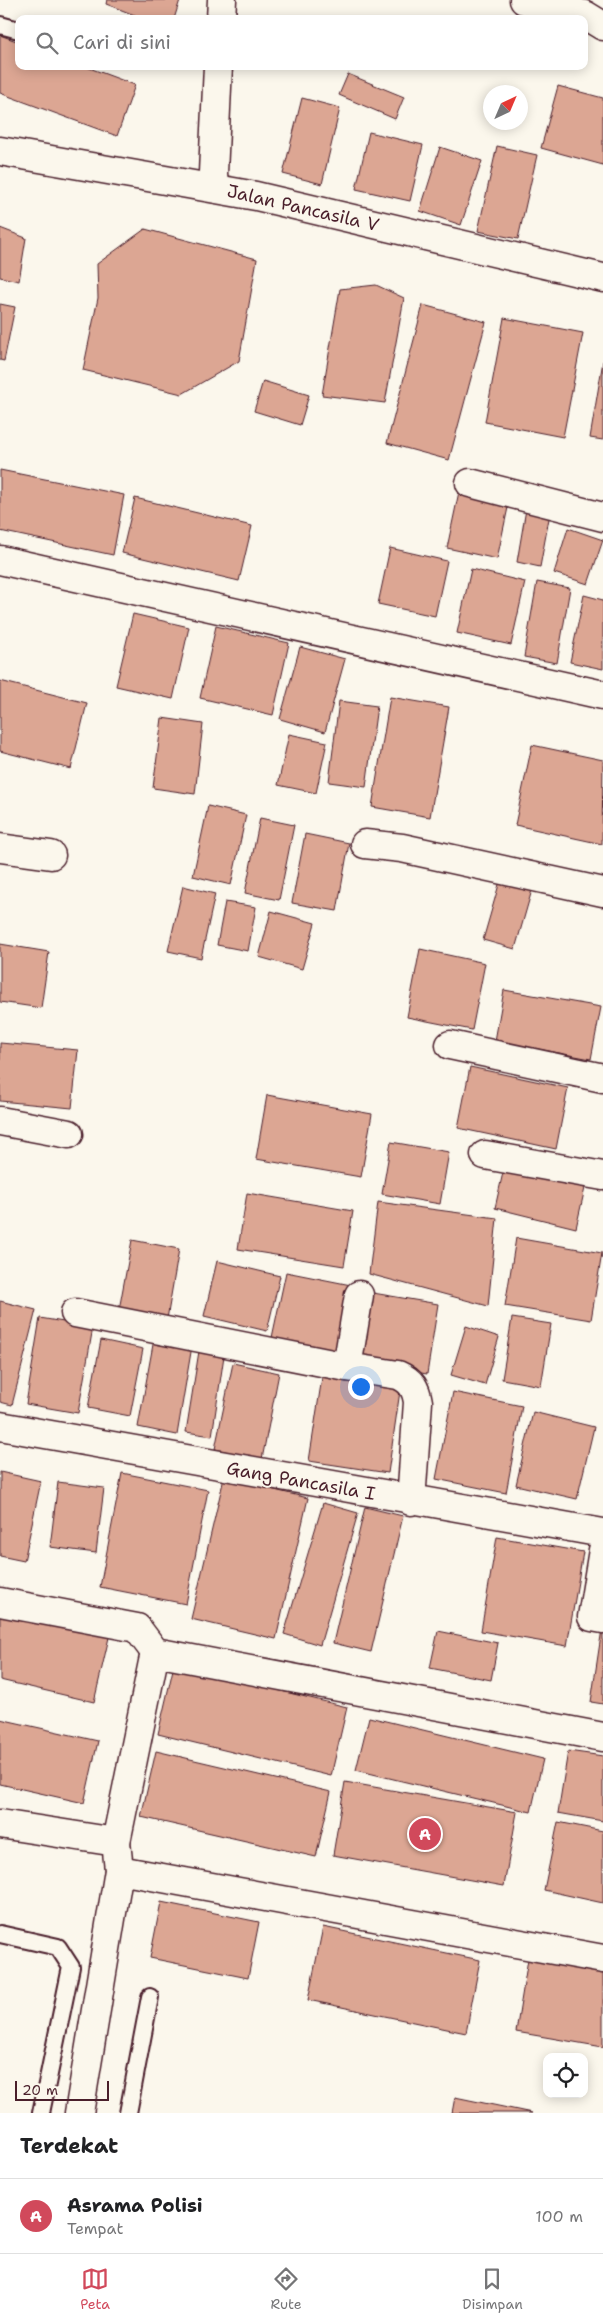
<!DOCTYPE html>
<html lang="id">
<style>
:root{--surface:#fff;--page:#f2f2f2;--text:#202124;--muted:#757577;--line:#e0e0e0;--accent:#d1495b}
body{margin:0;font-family:"Shantell Sans",sans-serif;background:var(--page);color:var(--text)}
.controls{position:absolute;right:15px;bottom:15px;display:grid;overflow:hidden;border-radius:10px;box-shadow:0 2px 12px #0003}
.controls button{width:45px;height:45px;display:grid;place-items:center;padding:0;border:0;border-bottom:1px solid var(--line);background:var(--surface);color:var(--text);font:25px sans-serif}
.compass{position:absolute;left:483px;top:85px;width:45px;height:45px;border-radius:50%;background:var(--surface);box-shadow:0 2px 12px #0003;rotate:44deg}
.scale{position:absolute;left:15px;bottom:12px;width:94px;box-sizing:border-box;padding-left:5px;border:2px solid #4a1f2b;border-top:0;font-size:14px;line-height:18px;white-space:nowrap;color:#4a1f2b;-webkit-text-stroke:4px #fbf7ec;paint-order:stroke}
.you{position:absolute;left:360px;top:1386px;width:18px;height:18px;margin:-12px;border:4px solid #fff;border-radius:50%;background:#1a73e8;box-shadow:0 0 0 8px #1a73e833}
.badge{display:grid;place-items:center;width:32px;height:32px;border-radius:50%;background:var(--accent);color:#fff;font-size:16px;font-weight:700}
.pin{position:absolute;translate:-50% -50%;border:2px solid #fff;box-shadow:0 1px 5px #0006}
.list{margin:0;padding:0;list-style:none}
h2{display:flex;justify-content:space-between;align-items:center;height:65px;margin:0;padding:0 20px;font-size:21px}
h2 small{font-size:16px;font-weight:400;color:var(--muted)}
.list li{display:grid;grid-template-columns:32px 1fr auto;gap:15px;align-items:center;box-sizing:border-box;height:75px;padding:0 20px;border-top:1px solid var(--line)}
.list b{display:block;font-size:19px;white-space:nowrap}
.list p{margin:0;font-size:16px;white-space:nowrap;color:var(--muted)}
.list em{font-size:16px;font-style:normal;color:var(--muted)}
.icon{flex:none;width:28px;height:28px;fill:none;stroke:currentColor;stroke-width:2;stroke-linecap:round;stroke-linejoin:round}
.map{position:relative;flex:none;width:603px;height:2113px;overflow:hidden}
.search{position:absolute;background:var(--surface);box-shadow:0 2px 12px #0003;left:15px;right:15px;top:15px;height:55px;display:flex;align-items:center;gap:12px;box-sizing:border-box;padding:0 18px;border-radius:10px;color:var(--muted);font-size:19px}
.sheet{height:140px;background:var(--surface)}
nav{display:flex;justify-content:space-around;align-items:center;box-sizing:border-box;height:70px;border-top:1px solid var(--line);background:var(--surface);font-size:14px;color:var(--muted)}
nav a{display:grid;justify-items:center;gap:2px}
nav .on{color:var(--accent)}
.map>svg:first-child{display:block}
.building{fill:#dca693;stroke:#4a1f2b}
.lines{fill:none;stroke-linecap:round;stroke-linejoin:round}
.lane-casing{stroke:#4a1f2b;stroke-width:20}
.street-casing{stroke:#4a1f2b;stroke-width:31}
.lane{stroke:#fbf7ec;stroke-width:16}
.street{stroke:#fbf7ec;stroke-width:28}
.labels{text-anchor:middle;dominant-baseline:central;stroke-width:4;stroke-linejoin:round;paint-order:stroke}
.street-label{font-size:18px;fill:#4a1f2b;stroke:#fbf7ec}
</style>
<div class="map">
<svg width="603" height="2113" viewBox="0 0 603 2113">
<rect width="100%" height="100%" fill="#fbf7ec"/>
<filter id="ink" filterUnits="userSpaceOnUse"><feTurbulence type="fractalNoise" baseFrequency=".02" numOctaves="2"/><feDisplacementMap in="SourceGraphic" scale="10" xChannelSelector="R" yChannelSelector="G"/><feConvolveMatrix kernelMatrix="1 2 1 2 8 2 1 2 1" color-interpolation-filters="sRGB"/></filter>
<g filter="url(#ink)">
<g class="building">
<path d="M107 0H180L174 19H145L106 4Z"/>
<path d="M0 35 19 42V66H84L135 85 117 136 0 93Z"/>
<path d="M348 74 404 97 395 119 339 95Z"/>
<path d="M558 86 603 98V165L541 148Z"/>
<path d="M302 98 340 108 322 184 283 174Z"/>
<path d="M369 132 423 145 410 201 356 189Z"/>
<path d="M497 146 537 155 518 239 478 231Z"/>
<path d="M440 147 482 161 461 225 420 211Z"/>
<path d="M0 228 26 238 19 281 0 277Z"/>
<path d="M145 229 257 259 239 361 182 394 83 370 98 298 97 264Z"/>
<path d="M376 285 404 298 385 403 322 395 340 289Z"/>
<path d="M0 304 15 307 4 361 0 360Z"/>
<path d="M423 305 486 322 449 460 387 443Z"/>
<path d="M504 318 583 333 563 437 485 422Z"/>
<path d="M603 361V440L590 438Z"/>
<path d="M263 381 309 395 300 425 254 411Z"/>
<path d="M0 470 124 495 113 555 0 531Z"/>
<path d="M460 487 510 498 497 559 447 548Z"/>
<path d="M135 498 252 526 239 581 122 553Z"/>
<path d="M526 509 550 513 540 567 517 562Z"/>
<path d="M568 528 603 540 588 584 554 573Z"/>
<path d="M390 548 447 561 435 616 378 604Z"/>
<path d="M471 569 525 582 511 645 457 633Z"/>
<path d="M537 582 570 588 557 663 524 657Z"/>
<path d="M584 595 603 600V669L570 662Z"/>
<path d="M133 614 189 627 173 699 116 686Z"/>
<path d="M216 626 289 643 273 715 200 698Z"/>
<path d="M300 647 345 659 325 732 280 719Z"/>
<path d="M0 681 87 703 71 769 0 751Z"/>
<path d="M390 697 449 707 430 817 372 807Z"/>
<path d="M339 701 377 706 366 787 329 782Z"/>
<path d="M162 718 203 724 195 794 153 788Z"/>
<path d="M289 734 327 742 316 793 278 785Z"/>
<path d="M532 745 603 760 602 844 515 825Z"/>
<path d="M208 806 246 815 231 885 193 876Z"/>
<path d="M260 818 294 825 279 900 245 893Z"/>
<path d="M305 834 349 843 337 911 292 903Z"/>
<path d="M502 874 534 883 515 949 483 940Z"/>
<path d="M183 886 215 894 201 958 168 951Z"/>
<path d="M225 902 256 907 248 951 217 945Z"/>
<path d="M271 911 315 923 302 969 259 957Z"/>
<path d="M0 944 49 952 41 1008 0 1002Z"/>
<path d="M420 949 485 963 472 1030 407 1017Z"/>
<path d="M504 990 601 1007 591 1059 495 1041Z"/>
<path d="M0 1043 78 1050 72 1108 0 1101Z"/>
<path d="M470 1067 568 1088 556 1149 458 1128Z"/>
<path d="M267 1095 372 1114 361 1177 256 1159Z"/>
<path d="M391 1142 449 1152 440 1204 382 1194Z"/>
<path d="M504 1168 585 1188 576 1228 495 1208Z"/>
<path d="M247 1193 353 1211 344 1266 238 1249Z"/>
<path d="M378 1202 497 1218 488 1306 369 1274Z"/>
<path d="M516 1238 602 1253 591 1320 505 1306Z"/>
<path d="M132 1240 179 1249 167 1319 119 1310Z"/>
<path d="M217 1261 280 1276 267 1331 204 1316Z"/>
<path d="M286 1272 356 1286 340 1362 270 1347Z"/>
<path d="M373 1293 438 1304 427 1374 362 1363Z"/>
<path d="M0 1301 36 1310 12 1405 0 1402Z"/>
<path d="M40 1318 93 1327 78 1413 26 1404Z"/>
<path d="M512 1318 551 1324 541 1386 502 1379Z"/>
<path d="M466 1326 499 1337 485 1385 451 1375Z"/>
<path d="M154 1339 192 1346 177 1435 138 1427Z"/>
<path d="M101 1340 143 1349 130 1416 88 1408Z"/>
<path d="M200 1345 225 1349 212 1436 186 1432Z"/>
<path d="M233 1363 279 1373 262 1459 215 1449Z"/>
<path d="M323 1371 401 1384 388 1473 309 1461Z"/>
<path d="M453 1392 522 1406 506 1493 436 1479Z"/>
<path d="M533 1412 594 1427 577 1499 516 1485Z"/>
<path d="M0 1472 41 1481 24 1561 0 1556Z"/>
<path d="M122 1473 208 1490 186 1604 100 1587Z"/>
<path d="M224 1478 308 1498 276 1639 191 1619Z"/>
<path d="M58 1482 104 1488 96 1553 50 1547Z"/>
<path d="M323 1503 358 1513 320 1645 284 1634Z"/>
<path d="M365 1507 403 1516 371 1652 333 1643Z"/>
<path d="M497 1537 583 1552 567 1646 481 1631Z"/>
<path d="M0 1608 110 1633 94 1702 0 1680Z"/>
<path d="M602 1629H603V1704L591 1702Z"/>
<path d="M438 1631 498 1643 491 1680 430 1668Z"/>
<path d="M174 1665 347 1707 331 1776 158 1734Z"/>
<path d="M369 1717 543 1759 531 1812 356 1770Z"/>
<path d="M0 1719 98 1741 84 1803 0 1784Z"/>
<path d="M156 1751 331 1792 316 1857 141 1817Z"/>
<path d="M568 1751 603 1756V1821L558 1813Z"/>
<path d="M345 1782 517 1812 504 1886 333 1855Z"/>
<path d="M558 1822 603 1831V1903L544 1890Z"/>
<path d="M161 1902 259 1922 248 1978 150 1958Z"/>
<path d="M323 1927 480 1960 466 2033 308 2000Z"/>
<path d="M528 1959 603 1972V2047L516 2032Z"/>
<path d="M455 2097 532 2113H452Z"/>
</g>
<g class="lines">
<defs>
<g id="lane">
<path d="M0 25 19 30"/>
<path d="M0 1934 58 1947 71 1967 41 2113"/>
<path d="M128 2113 150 1997"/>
</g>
<g id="street">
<path d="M524 0 585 15 603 26"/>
<path d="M221 19 222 0"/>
<path d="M0 151 256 196 603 278"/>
<path d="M214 188 213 173 218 66"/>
<path d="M470 483 603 517"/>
<path d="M0 560 603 695"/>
<path d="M365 844 402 848 603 892"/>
<path d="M0 848 51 855"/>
<path d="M450 1045 603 1078"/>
<path d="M0 1121 69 1134"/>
<path d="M485 1155 603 1176"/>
<path d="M75 1313 347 1367 398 1375C412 1381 416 1389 418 1402L411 1501"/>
<path d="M347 1367 359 1295"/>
<path d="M0 1426 603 1533"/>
<path d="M603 1550 592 1617 603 1619"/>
<path d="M0 1602 137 1628 155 1652 603 1737"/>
<path d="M0 1824 116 1842 119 1870 79 2113"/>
<path d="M116 1842 155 1652"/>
<path d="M119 1870 603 1959"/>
</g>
</defs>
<use href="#lane" class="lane-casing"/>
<use href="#street" class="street-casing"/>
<use href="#lane" class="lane"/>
<use href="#street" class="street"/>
</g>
</g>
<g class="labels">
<g class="street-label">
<text transform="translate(303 208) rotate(13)">Jalan Pancasila V</text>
<text transform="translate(301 1481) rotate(10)">Gang Pancasila I</text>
</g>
</g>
</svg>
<div class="controls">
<button><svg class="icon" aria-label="locate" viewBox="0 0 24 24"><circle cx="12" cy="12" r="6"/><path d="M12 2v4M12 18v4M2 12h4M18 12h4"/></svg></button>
</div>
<svg class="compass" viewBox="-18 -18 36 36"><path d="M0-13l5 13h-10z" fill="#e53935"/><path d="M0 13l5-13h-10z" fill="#757577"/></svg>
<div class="scale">20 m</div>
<div class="you"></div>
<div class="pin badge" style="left:425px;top:1834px">A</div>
<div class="search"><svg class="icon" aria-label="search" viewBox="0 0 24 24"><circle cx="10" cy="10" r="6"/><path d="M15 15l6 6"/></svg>Cari di sini</div>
</div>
<section class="sheet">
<h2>Terdekat<small></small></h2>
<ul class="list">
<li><span class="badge">A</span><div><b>Asrama Polisi</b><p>Tempat</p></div><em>100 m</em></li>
</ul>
</section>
<nav>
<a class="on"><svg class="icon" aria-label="map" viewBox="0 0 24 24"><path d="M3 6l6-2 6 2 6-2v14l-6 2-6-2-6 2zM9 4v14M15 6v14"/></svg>Peta</a>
<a><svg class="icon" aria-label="directions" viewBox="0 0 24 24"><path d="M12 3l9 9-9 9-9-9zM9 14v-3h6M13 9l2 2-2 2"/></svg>Rute</a>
<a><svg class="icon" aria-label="saved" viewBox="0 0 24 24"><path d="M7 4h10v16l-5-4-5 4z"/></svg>Disimpan</a>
</nav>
